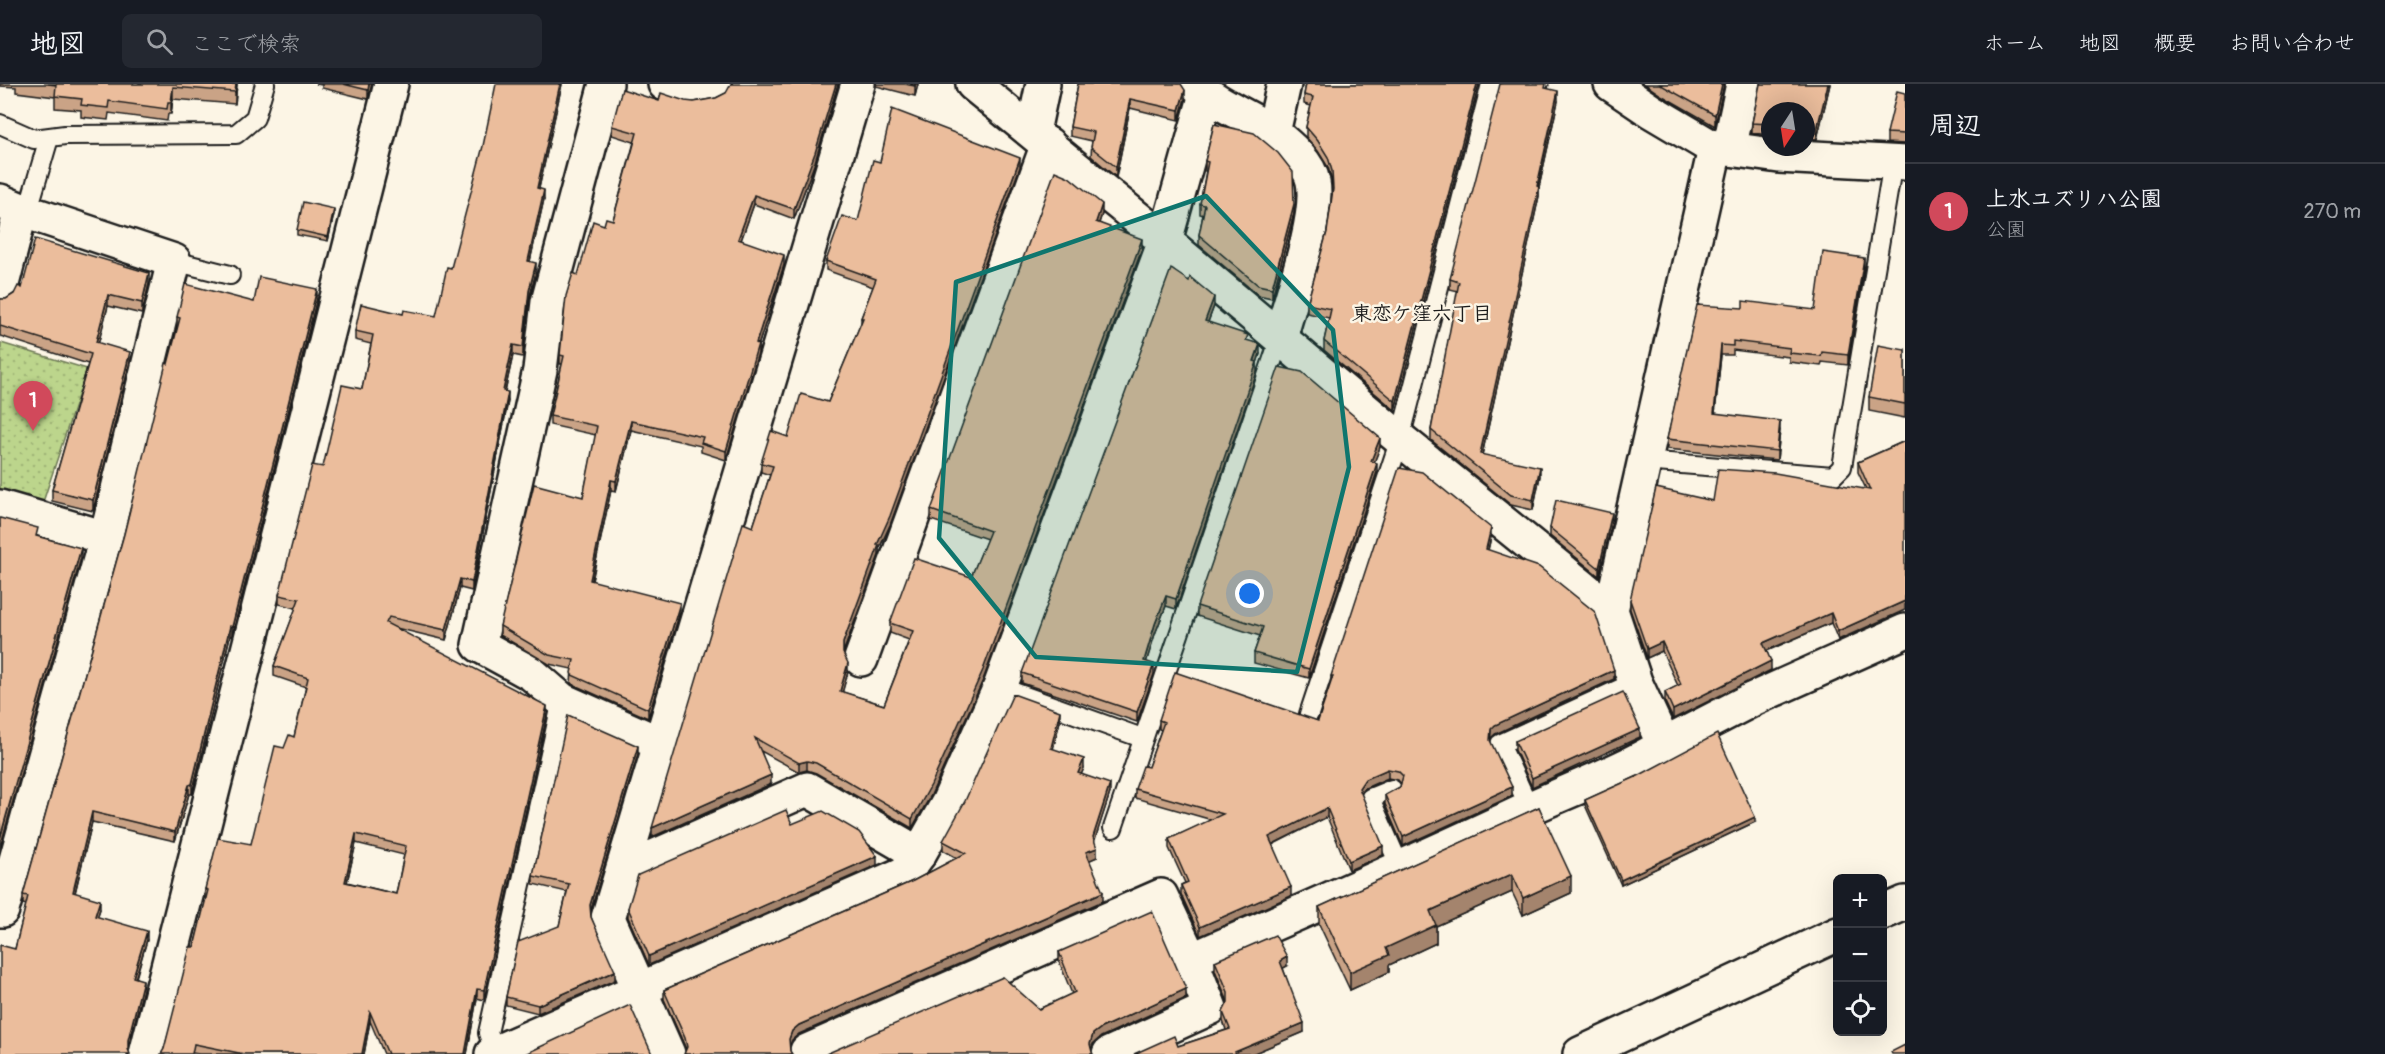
<!DOCTYPE html>
<html lang="ja">
<meta charset="utf-8">
<style>
:root{--surface:#171b24;--page:#242831;--text:#f1f3f6;--muted:#9ea1a6;--line:#363941;--accent:#d1495b}
body{margin:0;font-family:Pangolin,"Klee One",sans-serif;background:var(--page);color:var(--text)}
.controls{position:absolute;right:18px;bottom:18px;display:grid;overflow:hidden;border-radius:9px;box-shadow:0 6px 24px #0002}
.controls button{width:54px;height:54px;display:grid;place-items:center;padding:0;border:0;border-bottom:2px solid var(--line);background:var(--surface);color:var(--text);font:30px sans-serif}
.compass{position:absolute;left:1761px;top:18px;width:54px;height:54px;border-radius:50%;background:var(--surface);box-shadow:0 6px 24px #0002;rotate:192deg}
.you{position:absolute;left:1250px;top:510px;width:21px;height:21px;margin:-15px;border:4px solid #fff;border-radius:50%;background:#1a73e8;box-shadow:0 0 0 9px #1a73e833}
.badge{display:grid;place-items:center;width:39px;height:39px;border-radius:50%;background:var(--accent);color:#fff;font-size:20px;font-weight:700}
.pin{position:absolute;translate:-50% -50px;filter:drop-shadow(0 2px 3px #0008)}
.pin::after{content:'';position:absolute;top:32px;width:21px;height:18px;background:inherit;clip-path:polygon(0 0,100% 0,50% 100%)}
.list{margin:0;padding:0;list-style:none}
h2{display:flex;justify-content:space-between;align-items:center;height:78px;margin:0;padding:0 24px;font-size:26px}
h2 small{font-size:20px;font-weight:400;color:var(--muted)}
.list li{display:grid;grid-template-columns:39px 1fr auto;gap:18px;align-items:center;box-sizing:border-box;height:96px;padding:0 24px;border-top:2px solid var(--line)}
.list b{display:block;font-size:22px;white-space:nowrap}
.list p{margin:0;font-size:20px;white-space:nowrap;color:var(--muted)}
.list em{font-size:20px;font-style:normal;color:var(--muted)}
.icon{flex:none;width:33px;height:33px;fill:none;stroke:currentColor;stroke-width:2;stroke-linecap:round;stroke-linejoin:round}
.map{position:relative;flex:none;width:1905px;height:970px;overflow:hidden}
header{display:flex;align-items:center;gap:36px;box-sizing:border-box;height:84px;padding:0 30px;background:var(--surface);border-bottom:2px solid var(--line)}
header strong{font-size:28px}
nav{display:flex;gap:33px;margin-inline-start:auto;font-size:21px}
.search{width:420px;height:54px;background:var(--page);display:flex;align-items:center;gap:15px;box-sizing:border-box;padding:0 21px;border-radius:9px;color:var(--muted);font-size:22px}
main{display:flex}
aside{flex:1;background:var(--surface)}
.map>svg:first-child{display:block}
.park{fill:url(#park-dots);stroke:#6c7854;stroke-width:1.5}
.lines{fill:none;stroke-linecap:round;stroke-linejoin:round}
.service-casing{stroke:#1c1c1c;stroke-width:22}
.minor-casing{stroke:#1c1c1c;stroke-width:38}
.service{stroke:#fcf5e5;stroke-width:18}
.minor{stroke:#fcf5e5;stroke-width:33}
.wall{fill:#caa386;stroke:#1c1c1c;stroke-width:1.5;fill-rule:evenodd}
.shaded-wall{fill:#a4846d;stroke:#1c1c1c;stroke-width:1.5}
.building{fill:#ebbd9c;stroke:#1c1c1c;stroke-width:1.5;fill-rule:evenodd}
.marked{fill:#0f766e;fill-opacity:0.2;stroke:#0f766e;stroke-width:4.5;stroke-linejoin:round}
.labels{text-anchor:middle;dominant-baseline:central;stroke-width:5;stroke-linejoin:round;paint-order:stroke}
.neighbourhood-label{font-size:20px;font-weight:bold;fill:#1c1c1c;stroke:#fcf5e5}
</style>
<header>
<strong>地図</strong>
<div class="search"><svg class="icon" aria-label="search" viewBox="0 0 24 24"><circle cx="10" cy="10" r="6"/><path d="M15 15l6 6"/></svg>ここで検索</div>
<nav><a>ホーム</a><a>地図</a><a>概要</a><a>お問い合わせ</a></nav>
</header>
<main>
<div class="map">
<svg width="1905" height="970" viewBox="0 0 1905 970">
<defs>
<pattern id="park-dots" width="8" height="8" patternUnits="userSpaceOnUse" patternTransform="scale(1.5)"><rect width="8" height="8" fill="#bcd58c"/><path d="M2 2h.1M6 6h.1" fill="none" stroke="#a1b678" stroke-width="1.8" stroke-linecap="round"/></pattern>
</defs>
<rect width="100%" height="100%" fill="#fcf5e5"/>
<filter id="ink" filterUnits="userSpaceOnUse"><feTurbulence type="fractalNoise" baseFrequency=".0167" numOctaves="2"/><feDisplacementMap in="SourceGraphic" scale="12" xChannelSelector="R" yChannelSelector="G"/><feConvolveMatrix kernelMatrix="1 2 1 2 8 2 1 2 1" color-interpolation-filters="sRGB"/></filter>
<g filter="url(#ink)">
<path class="park" d="M1 259 87 285 42 421 0 409Z"/>
<g class="lines">
<defs>
<g id="service">
<path d="M0 40 34 55 65 51 236 50 255 34 265 0"/>
<path d="M21 126 32 112 49 54"/>
<path d="M174 177 230 191"/>
<path d="M1644 377 1833 392 1842 383 1893 78"/>
<path d="M1000 603 1142 654"/>
<path d="M1309 630 1400 355 1491 0"/>
<path d="M1392 705 1370 714 1401 785"/>
<path d="M1530 725 1500 660 1635 598"/>
<path d="M1113 744 1280 254"/>
<path d="M495 969 488 949 562 616"/>
</g>
<g id="minor">
<path d="M606 0 548 218 540 286 479 561 532 590 562 616 661 660"/>
<path d="M665 0 691 9 713 5 714 0"/>
<path d="M973 0 1165 157 1400 355 1611 526"/>
<path d="M1196 0C1217 22 1249 31 1273 49 1288 61 1310 79 1313 98 1320 133 1290 217 1280 254"/>
<path d="M1611 0 1651 27 1715 65H1729L1779 72 1905 79"/>
<path d="M1033 48 1043 0"/>
<path d="M1273 49 1284 0"/>
<path d="M1729 65 1743 0"/>
<path d="M0 117 21 126 174 177 106 454 2 826H0"/>
<path d="M0 208 21 126"/>
<path d="M0 423 106 454"/>
<path d="M861 575 1048 60"/>
<path d="M1664 661 1753 615 1905 547"/>
<path d="M624 786 807 705 919 770"/>
<path d="M1882 829 1905 819"/>
<path d="M1191 876C1303 827 1414 779 1524 727 1571 705 1620 688 1664 661L1635 598 1611 526 1715 65"/>
<path d="M146 970 391 0"/>
<path d="M492 970 905 789 919 770 948 719 1000 603 1165 157 1206 10"/>
<path d="M668 970 608 834 858 0"/>
<path d="M808 970 807 967 1161 812 1191 876 1210 924 1109 970"/>
<path d="M1580 970 1838 850"/>
</g>
</defs>
<use href="#service" class="service-casing"/>
<use href="#minor" class="minor-casing"/>
<use href="#service" class="service"/>
<use href="#minor" class="minor"/>
</g>
<g class="wall">
<path d="M0 0H237L235 20 173 15 171 30H168L167 37 109 29 108 36 81 33V26L55 24V13L16 8V3L0 2Z"/>
<path d="M316 0H372L368 15 322 4V1Z"/>
<path d="M562 0 539 104 544 115 530 177 536 188 529 216 523 273 513 271 505 307 508 317 472 507 460 504 446 556 396 544 547 631 484 916 477 914 467 970H384L370 937 364 970H199L164 965 194 863 206 815 205 814V805L251 760 284 664 294 653 306 603 274 592V582L296 524 279 520V511L323 383 362 305 371 260 355 256V247L403 230 436 232 451 184ZM356 759 404 771 396 810 347 798Z"/>
<path d="M876 0H918L915 12 876 2Z"/>
<path d="M1078 0 1185 15 1179 36 1130 24 1116 93 1091 72 1092 57 1070 52V43Z"/>
<path d="M1306 0H1479L1395 326 1324 266V257L1329 234 1307 229V220L1327 148 1332 108V97L1328 83 1318 67 1306 53V43L1311 22 1304 20V11Z"/>
<path d="M1549 0 1548 5 1558 17 1539 103V112L1482 371 1540 392 1533 426 1511 421 1431 356V346L1458 207 1450 205V195Z"/>
<path d="M1645 0H1724L1715 42 1661 11Z"/>
<path d="M1760 0H1830L1817 55 1806 54V27H1770V51L1752 49V39Z"/>
<path d="M726 9 815 78 794 135 754 120 741 156 784 181 758 262V269L726 376 701 368V362L631 346 616 407 611 406 592 497 680 528 648 634 572 600 571 599 572 585 549 580 500 551V542L583 413 596 351 550 341V332L562 280H560V271L578 191 604 141 613 136 634 58 612 51V42L659 17 694 18 716 14Z"/>
<path d="M1905 9V60L1887 59V49Z"/>
<path d="M1214 40 1294 129 1272 214 1258 211 1199 161V151L1203 131 1200 130V120L1206 87H1205V77Z"/>
<path d="M880 78 1020 83 890 441 879 465V471L843 569 848 588 842 608 884 621 909 556 890 549V539L971 493 987 455 931 436V426L1102 130 1099 139 1142 165 983 596 931 711 912 744 816 689 807 686 799 688 761 667 771 700 652 753 770 391 761 388V379L788 353 828 318 861 239V234L873 203 826 186V177L858 137Z"/>
<path d="M334 130 328 157 297 151V146Z"/>
<path d="M1864 183 1848 281 1822 278 1821 282 1789 278V273L1733 266V271H1721L1715 329 1780 346 1777 376 1667 365V355L1743 224 1815 226Z"/>
<path d="M149 200 142 230 108 222 98 259 130 278 93 427 52 417V406L88 280 0 252V215H6L22 204Z"/>
<path d="M317 214 232 552H230L192 710H189L175 757 92 738 75 809 100 825 97 833 147 856 136 894 143 905 15 865 26 821 23 820V811L124 450 177 243V233L254 218Z"/>
<path d="M1214 222 1208 238 1248 257 1260 270 1257 279V288L1176 525 1166 522 1155 550 1146 578 1154 590 1137 638 1022 599V589Z"/>
<path d="M1905 266V334L1869 327V313Z"/>
<path d="M1905 357 1838 556 1831 539 1767 567 1771 586 1673 635 1665 618V608L1678 602 1662 567 1647 574 1630 525V516L1713 417 1866 405 1858 388V378Z"/>
<path d="M1380 363 1374 378 1377 388 1309 594 1254 579V569L1260 552 1197 532V522Z"/>
<path d="M1612 438 1599 492 1550 452V444Z"/>
<path d="M1491 453 1488 466 1614 595 1495 650 1491 654 1490 657 1512 712 1403 762 1385 720V711L1400 703 1401 700 1398 696 1388 694 1365 704 1361 710 1383 771 1349 786 1327 733 1272 761 1291 812 1200 852 1181 810V801L1185 799 1169 764V755L1212 736 1135 714V705L1148 683 1161 646 1159 645V636L1318 637 1331 600V592Z"/>
<path d="M1060 637 1053 665 1084 684 1081 690 1110 709 1094 757 1097 773 1089 776 1103 817 799 950 792 956 789 962 790 967 686 965 664 915V906L913 797 957 774 943 766V757Z"/>
<path d="M1640 653 1532 703 1515 666V657Z"/>
<path d="M638 670 590 828 591 833 615 896 538 929 506 921V913L559 842 567 808 533 800V792Z"/>
<path d="M1638 692 1755 738 1621 801 1585 721V716Z"/>
<path d="M1539 723 1571 809 1523 831 1512 808 1436 842V859L1389 881V888L1350 906 1319 840V823Z"/>
<path d="M792 740 877 781 649 881 628 833V824Z"/>
<path d="M1059 868 1186 914 1101 953 1093 960 1091 966 1092 968 1039 925 1072 910 1059 877Z"/>
<path d="M1215 877 1287 882 1283 884 1304 948 1252 970H1134L1178 962 1226 946 1223 937V928L1228 918 1215 886Z"/>
</g>
<g class="shaded-wall">
<path d="M236 0H237L235 20V8Z"/>
<path d="M369 0H372L368 15V6Z"/>
<path d="M560 0H562L537 113V104Z"/>
<path d="M836 0H838L815 78 794 135V125Z"/>
<path d="M915 0H918L915 12Z"/>
<path d="M1477 0H1479L1395 326V317Z"/>
<path d="M1722 0H1724L1715 42V31Z"/>
<path d="M1828 0H1830L1817 55V45Z"/>
<path d="M173 3V15L171 30V18Z"/>
<path d="M1185 6V15L1179 36V26Z"/>
<path d="M1558 7V17L1539 103V112L1480 380V370Z"/>
<path d="M1130 15V24L1116 93V83Z"/>
<path d="M1020 74V83L890 441 879 465V471L843 569V579V559L877 461Z"/>
<path d="M544 106V115L528 186V177Z"/>
<path d="M754 111V120L738 165V155Z"/>
<path d="M1102 120V130L1096 148V138Z"/>
<path d="M1294 120V129L1272 214V204Z"/>
<path d="M334 125V130L328 157V153Z"/>
<path d="M1142 155V165L983 596 931 711 912 744V735Z"/>
<path d="M784 171V181L758 262V269L726 376V367L756 259Z"/>
<path d="M1864 174V183L1848 281V271Z"/>
<path d="M536 179V188L529 216 523 273V263L529 207Z"/>
<path d="M149 189V200L142 230V219Z"/>
<path d="M317 205V214L232 552V543Z"/>
<path d="M108 211V222L96 269V258Z"/>
<path d="M1214 213V222L1205 246V237Z"/>
<path d="M1260 260V270L1257 279V288L1176 525V515Z"/>
<path d="M513 261V271L503 316V307Z"/>
<path d="M1721 261V271L1714 339V329Z"/>
<path d="M130 268V278L93 427V416Z"/>
<path d="M508 308V317L472 507V498Z"/>
<path d="M631 337V346L616 407V397Z"/>
<path d="M1780 337V346L1777 376V367Z"/>
<path d="M1380 354V363L1371 387V377Z"/>
<path d="M1377 379V388L1309 594V585Z"/>
<path d="M1540 383V392L1533 426V416Z"/>
<path d="M611 396V406L590 505V496Z"/>
<path d="M1612 429V438L1599 492V484Z"/>
<path d="M1491 444V453L1486 474V465Z"/>
<path d="M81 464V474L0 764V754Z"/>
<path d="M460 495V504L446 556V546Z"/>
<path d="M1166 512V522L1155 550 1144 586V577L1155 540Z"/>
<path d="M1905 517V526L1838 556V547Z"/>
<path d="M680 519V528L648 634V625Z"/>
<path d="M1831 529V539L1763 568V559Z"/>
<path d="M230 542V552L192 710V700Z"/>
<path d="M1662 558V567L1647 574V565Z"/>
<path d="M1771 577V586L1673 635V626Z"/>
<path d="M848 579V588L840 617V607Z"/>
<path d="M1154 580V590L1137 638V628Z"/>
<path d="M1614 586V595L1495 650 1491 654 1490 665 1491 645 1495 641Z"/>
<path d="M547 622V631L484 916V906Z"/>
<path d="M1060 627V637L1051 673V664Z"/>
<path d="M1640 645V653L1532 703V694Z"/>
<path d="M638 662V670L590 829V821Z"/>
<path d="M1084 675V684L1078 698V689Z"/>
<path d="M807 677V686L799 688V679Z"/>
<path d="M1388 685V694L1365 704 1359 713V704L1365 695Z"/>
<path d="M771 691V700L652 753V744Z"/>
<path d="M1110 700V709L1093 762V753Z"/>
<path d="M189 701V710L175 757V748Z"/>
<path d="M1512 703V712L1403 762V753Z"/>
<path d="M1327 724V733L1269 762V753Z"/>
<path d="M92 728V738L73 817V808Z"/>
<path d="M1755 733V738L1621 801V796Z"/>
<path d="M356 750V759L345 807V798Z"/>
<path d="M1383 762V771L1349 786V777Z"/>
<path d="M1097 764V773L1086 778V768Z"/>
<path d="M877 772V781L649 881V872Z"/>
<path d="M1512 790V808L1436 842V859L1389 881V888L1350 906V888L1386 864 1430 827Z"/>
<path d="M1571 792V809L1523 831V814Z"/>
<path d="M1291 803V812L1200 852V843Z"/>
<path d="M1103 808V817L799 950 792 956 789 964V955L792 947 799 941Z"/>
<path d="M100 816V825L95 841V832Z"/>
<path d="M147 847V856L133 902V893Z"/>
<path d="M1287 873V882L1280 886V877Z"/>
<path d="M615 887V896L538 929V921Z"/>
<path d="M143 896V905L128 965V956Z"/>
<path d="M477 905V914L467 970H465Z"/>
<path d="M1186 905V914L1101 953 1093 960 1090 969V960L1093 950 1101 944Z"/>
<path d="M370 928V937L364 970H362Z"/>
<path d="M1304 939V948L1252 970H1235V968Z"/>
</g>
<g class="building">
<path d="M48 0H236L235 8 173 3 171 18H168L167 25 109 17 108 24 81 21 82 15 55 12 56 1Z"/>
<path d="M343 0H369L368 6Z"/>
<path d="M496 0H560L537 104 544 106 528 177 536 179 529 207 523 263 513 261 503 307 508 308 472 498 460 495 446 546 389 533 386 539 547 622 484 906 477 905 465 970H388L370 928 362 970H244L194 960 192 970H161L164 965 190 863H194L208 806 205 805 218 754 251 760 275 662 284 664 289 651 294 653 308 594 274 582 299 515 279 511 312 381 323 383 342 301 362 305 373 251 355 247 361 220 403 230 404 226 436 232 447 183 451 184 483 62ZM356 750 406 762 396 810 345 798Z"/>
<path d="M731 0H836L815 69 794 125 754 111 738 155 784 171 756 259 758 260 726 367 701 359 703 353 631 337 616 397 611 396 590 496 680 519 648 625 572 591 571 589 574 576 549 571 500 542 534 400 583 413 597 342 550 332 564 272 560 271 566 212 573 189 578 191 593 137 604 141 606 134 613 136 637 49 612 42 622 5 659 17 661 9 685 17 694 18 716 14 726 9Z"/>
<path d="M905 0H915V2Z"/>
<path d="M1078 0H1181L1185 6 1179 26 1130 15 1116 83 1091 63 1094 48 1070 43Z"/>
<path d="M1306 0H1477L1395 317 1324 257 1331 225 1307 220 1327 148 1333 105 1332 87 1328 73 1318 57 1306 43 1313 13 1304 11Z"/>
<path d="M1500 0H1546L1545 4 1558 7 1537 102 1539 103 1480 370 1540 383 1533 416 1511 411 1431 346 1459 198 1450 195Z"/>
<path d="M1660 0H1722L1715 31 1661 1Z"/>
<path d="M1760 0H1828L1817 45 1806 44V27H1770V40L1752 39Z"/>
<path d="M1897 7 1905 9V50L1887 49Z"/>
<path d="M892 25 1020 74 890 432 877 461H879L843 559V569L848 579 840 607 884 621 913 547 890 539 914 474 971 493 990 447 931 426 1055 87 1069 93 1102 120 1096 138 1142 155 983 586 931 701 912 735 816 679 807 677 799 679 755 654 771 691 652 744 743 439 753 443 773 382 761 379 771 347 788 353 801 310 828 318 863 234H861L876 195 826 177 842 132 858 137 873 76 880 78Z"/>
<path d="M1214 40 1254 49 1278 69 1293 88 1294 120 1272 204 1258 201 1199 151 1205 121 1200 120 1208 78 1205 77Z"/>
<path d="M303 118 334 125 328 153 297 146Z"/>
<path d="M35 155 149 189 142 219 108 211 96 258 130 268 93 416 52 406 91 270 0 242V215H6L14 210 18 202 22 204Z"/>
<path d="M1823 168 1864 174 1848 271 1822 268 1821 272 1789 269 1790 264 1733 257V262L1721 261 1714 329 1780 337 1777 367 1667 355 1697 221 1743 224V217L1815 226Z"/>
<path d="M1171 185 1189 197 1190 193 1214 213 1205 237 1248 251 1246 256 1260 260 1254 277 1257 278 1176 515 1166 512 1155 540 1144 577 1154 580 1137 628 1022 589Z"/>
<path d="M259 193 317 205 232 543 230 542 192 700 189 701 175 748 92 728 73 808 100 816 95 832 147 847 133 893 143 896 128 956V965L130 970H0V861L15 865 28 812 23 811 124 450 166 279 168 280 180 234 177 233 185 200 254 218Z"/>
<path d="M1878 261 1905 266V320L1869 313Z"/>
<path d="M1279 283 1302 288 1380 354 1371 377 1377 379 1309 585 1254 569 1263 543 1197 522Z"/>
<path d="M1905 357V517L1838 547 1831 529 1763 559 1771 577 1673 626 1665 608 1681 600 1662 558 1647 565 1630 516 1656 404 1713 417 1718 385 1775 389 1870 406 1858 378Z"/>
<path d="M1399 384 1422 388 1491 444 1486 465 1539 483 1595 528 1614 586 1495 641 1491 645 1490 656 1512 703 1403 753 1385 711 1400 703 1403 692 1398 687 1388 685 1365 695 1359 704 1383 762 1349 777 1327 724 1269 753 1291 803 1200 843 1181 801 1188 798 1169 755 1223 730 1135 705 1143 682 1148 683 1164 638 1159 636 1175 588 1318 637 1333 592H1331Z"/>
<path d="M1556 416 1612 429 1599 484 1550 444Z"/>
<path d="M0 434 38 444 36 452 81 464 0 754Z"/>
<path d="M1623 608 1640 645 1532 694 1515 657Z"/>
<path d="M1013 610 1060 627 1051 664 1084 675 1078 689 1110 700 1093 753 1097 764 1086 768 1103 808 799 941 792 947 789 955 790 967 792 970H684L687 963 685 954 664 906 913 797 966 769 943 757 965 717Z"/>
<path d="M568 631 638 662 590 821 591 833 615 887 538 921 506 913 518 858 559 842 569 800 533 792Z"/>
<path d="M1717 650 1755 733 1621 796 1585 716 1638 692Z"/>
<path d="M1539 723 1571 792 1523 814 1512 790 1430 827 1436 841 1386 864 1389 871 1350 888 1319 823Z"/>
<path d="M786 726 792 740 823 727 859 748 877 772 649 872 628 824 638 791Z"/>
<path d="M1152 827 1186 905 1101 944 1093 950 1090 960 1092 968 1093 970H826L1003 893 1039 925 1075 908 1059 868Z"/>
<path d="M1275 851 1287 873 1280 877 1304 939 1235 968 1236 970H1134L1174 952 1178 962 1230 945 1223 928 1228 918V908L1215 877Z"/>
<path d="M630 921 652 970H525Z"/>
<path d="M1905 961V970H1892L1891 968Z"/>
</g>
</g>
<path class="marked" d="M1206 112 1333 246 1349 383 1297 588 1036 573 939 454 956 198Z"/>
<g class="labels">
<g class="neighbourhood-label">
<text x="1422" y="229">東恋ケ窪六丁目</text>
</g>
</g>
</svg>
<div class="controls">
<button>+</button>
<button>−</button>
<button><svg class="icon" aria-label="locate" viewBox="0 0 24 24"><circle cx="12" cy="12" r="6"/><path d="M12 2v4M12 18v4M2 12h4M18 12h4"/></svg></button>
</div>
<svg class="compass" viewBox="-18 -18 36 36"><path d="M0-13l5 13h-10z" fill="#e53935"/><path d="M0 13l5-13h-10z" fill="#9ea1a6"/></svg>
<div class="you"></div>
<div class="pin badge" style="left:33px;top:347px">1</div>
</div>
<aside>
<h2>周辺<small></small></h2>
<ul class="list">
<li><span class="badge">1</span><div><b>上水ユズリハ公園</b><p>公園</p></div><em>270 m</em></li>
</ul>
</aside>
</main>
